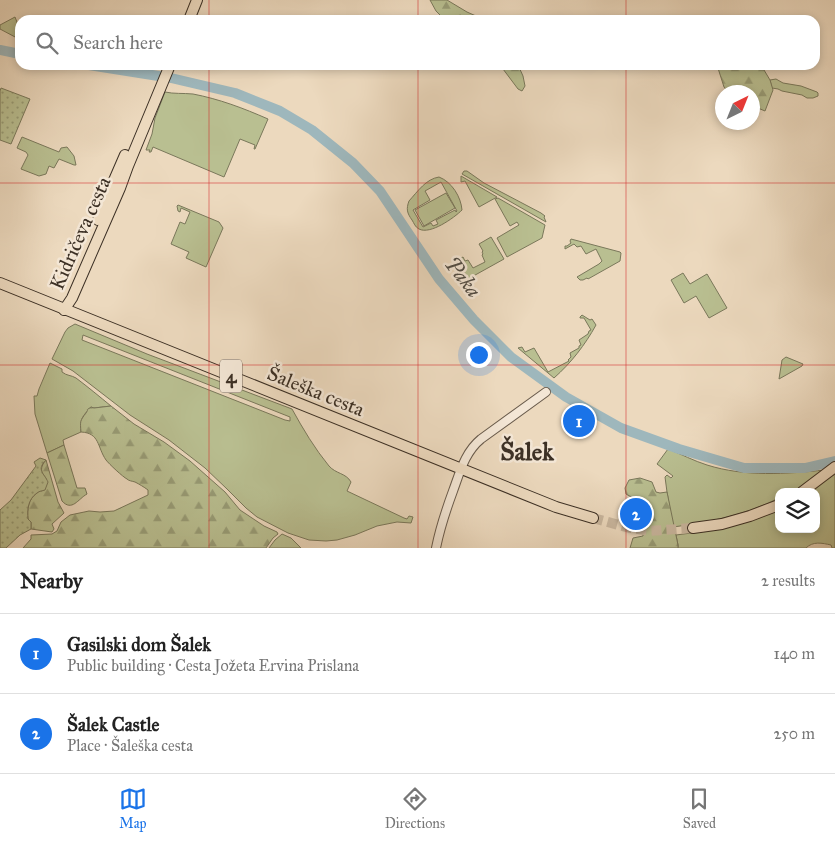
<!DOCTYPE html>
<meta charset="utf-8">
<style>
:root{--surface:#fff;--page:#f6f6f6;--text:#222;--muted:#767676;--line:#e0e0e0;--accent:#1a73e8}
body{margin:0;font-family:"IM FELL Great Primer",serif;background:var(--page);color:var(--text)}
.controls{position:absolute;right:15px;bottom:15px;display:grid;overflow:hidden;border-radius:10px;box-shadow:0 2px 8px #0003}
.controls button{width:45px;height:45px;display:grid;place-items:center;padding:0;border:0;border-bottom:1px solid var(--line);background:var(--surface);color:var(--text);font:25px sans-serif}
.compass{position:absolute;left:715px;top:85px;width:45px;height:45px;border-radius:50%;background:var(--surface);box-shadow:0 2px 8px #0003;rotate:43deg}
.you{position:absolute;left:478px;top:354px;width:18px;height:18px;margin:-12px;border:4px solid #fff;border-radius:50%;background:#1a73e8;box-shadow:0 0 0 8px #1a73e833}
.badge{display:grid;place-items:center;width:32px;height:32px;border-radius:50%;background:var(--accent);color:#fff;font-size:16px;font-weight:700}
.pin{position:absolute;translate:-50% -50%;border:2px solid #fff;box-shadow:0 1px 5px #0006}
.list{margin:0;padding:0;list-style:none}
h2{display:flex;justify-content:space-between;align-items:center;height:65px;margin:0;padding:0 20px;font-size:21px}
h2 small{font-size:16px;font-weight:400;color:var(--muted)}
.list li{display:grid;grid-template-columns:32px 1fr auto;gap:15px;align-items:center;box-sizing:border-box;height:80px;padding:0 20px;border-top:1px solid var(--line)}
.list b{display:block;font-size:19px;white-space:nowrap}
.list p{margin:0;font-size:16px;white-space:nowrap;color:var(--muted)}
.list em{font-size:16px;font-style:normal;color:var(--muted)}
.icon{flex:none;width:28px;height:28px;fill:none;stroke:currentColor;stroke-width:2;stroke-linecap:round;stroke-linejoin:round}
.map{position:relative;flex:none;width:835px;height:548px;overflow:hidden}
.search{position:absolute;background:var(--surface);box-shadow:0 2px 8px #0003;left:15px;right:15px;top:15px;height:55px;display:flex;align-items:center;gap:12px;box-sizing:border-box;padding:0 18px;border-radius:15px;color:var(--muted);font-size:19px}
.sheet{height:225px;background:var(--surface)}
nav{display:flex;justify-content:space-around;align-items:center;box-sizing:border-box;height:70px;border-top:1px solid var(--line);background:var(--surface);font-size:14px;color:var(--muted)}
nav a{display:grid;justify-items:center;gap:2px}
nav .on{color:var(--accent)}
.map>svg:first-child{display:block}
.grass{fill:#b9bf91;stroke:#7a785b;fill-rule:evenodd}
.forest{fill:url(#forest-firs);stroke:#7a785b}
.park{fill:url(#park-dots);stroke:#7a785b}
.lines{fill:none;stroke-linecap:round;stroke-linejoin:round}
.river{stroke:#9eb7bc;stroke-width:10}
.major-tunnel{stroke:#c9b79f;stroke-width:10;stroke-dasharray:10 5;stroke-linecap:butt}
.minor-casing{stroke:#685a4b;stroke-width:10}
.major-casing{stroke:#3c3025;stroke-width:12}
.minor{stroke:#f3e6d5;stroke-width:8}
.major{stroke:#ecd9be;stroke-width:10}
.grid{fill:none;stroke:#d62828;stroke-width:1;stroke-opacity:0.55}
.labels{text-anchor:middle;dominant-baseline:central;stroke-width:5;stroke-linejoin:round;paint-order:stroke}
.shield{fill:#f3e6d5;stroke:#73675a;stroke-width:1}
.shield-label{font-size:19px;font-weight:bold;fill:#3c3025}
.street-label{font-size:20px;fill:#3c3025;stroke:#f3e6d5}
.water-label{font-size:21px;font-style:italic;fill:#504b43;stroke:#f3e6d5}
.district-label{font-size:25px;font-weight:bold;fill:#3c3025;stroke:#f3e6d5}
</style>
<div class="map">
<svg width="835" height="548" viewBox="0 0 835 548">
<defs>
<pattern id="forest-firs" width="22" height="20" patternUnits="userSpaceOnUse" patternTransform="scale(1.25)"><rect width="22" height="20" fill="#b9bf91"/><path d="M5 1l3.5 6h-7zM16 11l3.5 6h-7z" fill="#989c76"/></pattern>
<pattern id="park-dots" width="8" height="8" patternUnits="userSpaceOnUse" patternTransform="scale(1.25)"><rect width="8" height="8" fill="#b9bf91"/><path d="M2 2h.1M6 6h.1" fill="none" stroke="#989c76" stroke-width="1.8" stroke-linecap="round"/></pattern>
</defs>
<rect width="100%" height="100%" fill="#ecd9be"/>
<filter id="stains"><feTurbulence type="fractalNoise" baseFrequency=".004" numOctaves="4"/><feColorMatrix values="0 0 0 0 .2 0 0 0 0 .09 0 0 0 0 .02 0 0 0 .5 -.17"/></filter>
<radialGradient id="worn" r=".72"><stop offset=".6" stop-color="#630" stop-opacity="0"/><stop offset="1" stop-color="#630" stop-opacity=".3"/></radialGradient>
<g class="grass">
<path d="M15 17 20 30 19 38H17L0 29V25Z"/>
<path d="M776 79 783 83 801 86 817 92 818 93V96L813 98H807L802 95 782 91 778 89 772 88 770 80Z"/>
<path d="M165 92C174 94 183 93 193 94 219 99 243 108 268 119L255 149H254L255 145 240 139 224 177 153 147 151 152H149L150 150H146L152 134 155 118Z"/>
<path d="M22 137 59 152 61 148 67 147 74 156 76 165H74L59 159 54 168 49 166 46 174 39 176 21 169 28 155 26 152 17 148Z"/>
<path d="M464 171H467L484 183 541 213 545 216 544 217 546 222 462 174Z"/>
<path d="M461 176 497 197 479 207 465 181 461 182Z"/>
<path d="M439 177C452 182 461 197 462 210 454 218 430 235 419 229 415 227 414 223 412 220 407 213 406 209 409 201 418 191 426 179 439 177ZM441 182 457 211 456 212 455 210 436 220 438 224 433 226 431 223 423 227 413 210 430 200 425 191Z"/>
<path d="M446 193 455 208 424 226 415 210Z"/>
<path d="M498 198 545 225 542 238 507 257 497 238 519 225 517 222 510 226 495 199Z"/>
<path d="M178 205 219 222 223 228 206 267 186 258 189 252 171 244 180 222 185 224 190 212 181 208 180 212 178 211 177 206Z"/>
<path d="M491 237 504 259 468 279 459 262V259L463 257 465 261 468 260 473 268 485 262 482 255 483 254 482 252 483 251 479 244Z"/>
<path d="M571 239 620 252 621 253 620 261 588 279 587 278 583 280H580L577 277 599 264 602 261 596 249 586 254 581 246 577 247 574 244 565 249V246H567L571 243 570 241Z"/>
<path d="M683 273 690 284 707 274 727 308 709 318 696 296 684 303 671 280Z"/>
<path d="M582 315 590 320 592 319 596 325C585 345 571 363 554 378L518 348 522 347 525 352 534 348 548 372 569 361 568 360 571 357 570 353 579 348V346L581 345 579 340 588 334 589 331 591 330 584 318H580V317Z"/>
<path d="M75 324 147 354 292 409C303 429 315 449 329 466 336 474 346 473 351 482L347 491 404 518 407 519 409 516 413 517 411 523 397 522 377 526 355 535 337 540 326 541 309 540 288 533 257 517 246 508 227 489 205 468 169 440 130 415 73 371 52 359 65 332 68 328ZM83 335 290 417V421L285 420 105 349 82 340Z"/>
<path d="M786 357 803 364 802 366 779 379 782 360Z"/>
<path d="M50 363 62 369V372C67 376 71 375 76 378 88 387 100 397 111 406L94 408 91 407C82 417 80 418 81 432L63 440 64 445 47 453 35 414 34 396H37L39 389Z"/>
<path d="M668 449C681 454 694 461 707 465 745 477 786 474 825 470L810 482 792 492H779V498C745 515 711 522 673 527L667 492 665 477 667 475 671 478 673 476 657 464Z"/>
<path d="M835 474V548H832L831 545C822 543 813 541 806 548H678V545L676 535 699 532 779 508V529H816V492H807Z"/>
<path d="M282 534 291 538 301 548H269L275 540Z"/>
</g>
<g class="forest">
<path d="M430 0H447L467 12 485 20H445L436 11Z"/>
<path d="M500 65H518L523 76 525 86 522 91 518 89Z"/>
<path d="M717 65H761L770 80 773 90 765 111 753 106 752 92H728L724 87Z"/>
<path d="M111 406 134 424 164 442 190 461 225 492 240 510 264 526 277 532 278 534 273 538 266 548H23L31 539V535L52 534 57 531 61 522 70 515 89 511 100 512 114 511 148 495V490C144 487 139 484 135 482 132 481 129 481 127 479 123 477 109 464 106 460 97 447 100 433 81 432 80 421 80 421 86 413 90 407 84 412 91 407L94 408Z"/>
<path d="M64 445 77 488H85L87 494C78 499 72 512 62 501L47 453Z"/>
<path d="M46 460 58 502 64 513 52 524 54 529 52 532 31 529V522L28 519C27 510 28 499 37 493 39 491 42 491 44 490L46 478C40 472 40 467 46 460Z"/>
<path d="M640 478 652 482 656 492 660 493 667 492 678 545V548H630L633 538 643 536C644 525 651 505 638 499 633 497 630 497 626 494L625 488 629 480Z"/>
</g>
<g class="park">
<path d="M1 88 30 99 11 144 0 140V91Z"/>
<path d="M40 458 46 460C36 470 44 473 48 482L45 490C42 491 39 491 37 493 28 499 27 510 28 519L31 522V529L20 535 6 548H0V510L11 500 36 466 34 462Z"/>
</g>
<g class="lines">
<g class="river">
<path d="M0 50 20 54"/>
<path d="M89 65 171 78 235 93 280 111 312 130 353 163 380 191 439 279 474 320 511 357 566 397 621 428 679 449 744 468H805L835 461"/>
</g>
<path class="major-tunnel" d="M593 518 626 527 649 531 693 528"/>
<defs>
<path id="minor" d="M436 548C440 528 446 510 453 491 460 472 465 452 481 439L546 392"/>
<g id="major">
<path d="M189 20 197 0"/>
<path d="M98 220 112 185 125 155"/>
<path d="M0 283 556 507 593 518"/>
<path d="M64 310 72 298 120 188 128 166 170 65"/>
<path d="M802 492 835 467"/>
<path d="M693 528 722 524 750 516 779 505"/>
</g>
</defs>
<use href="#minor" class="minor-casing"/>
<use href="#major" class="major-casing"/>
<use href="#minor" class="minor"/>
<use href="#major" class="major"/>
</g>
<path class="grid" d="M209 0V20M418 0V20M626 0V20M209 65V548M418 65V548M626 65V548M0 183H835M0 365H835"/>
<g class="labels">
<rect class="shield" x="220" y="359.5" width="22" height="33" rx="4"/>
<g class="shield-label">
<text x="231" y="376">4</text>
</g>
<g class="street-label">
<text transform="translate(80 233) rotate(-66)">Kidričeva cesta</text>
<text transform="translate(316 391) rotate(22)">Šaleška cesta</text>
</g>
<g class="water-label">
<text transform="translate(463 277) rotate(52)">Paka</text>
</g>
<g class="district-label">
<text x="527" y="451">Šalek</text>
</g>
</g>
<rect width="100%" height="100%" filter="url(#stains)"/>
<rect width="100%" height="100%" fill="url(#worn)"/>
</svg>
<div class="controls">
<button><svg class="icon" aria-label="layers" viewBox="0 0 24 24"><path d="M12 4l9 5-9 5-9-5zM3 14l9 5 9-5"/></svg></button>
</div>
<svg class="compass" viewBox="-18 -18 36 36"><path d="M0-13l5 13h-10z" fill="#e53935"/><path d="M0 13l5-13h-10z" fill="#767676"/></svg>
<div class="you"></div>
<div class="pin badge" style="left:579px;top:421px">1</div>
<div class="pin badge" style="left:636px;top:514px">2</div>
<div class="search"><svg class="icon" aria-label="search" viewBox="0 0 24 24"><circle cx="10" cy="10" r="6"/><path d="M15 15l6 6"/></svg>Search here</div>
</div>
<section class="sheet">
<h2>Nearby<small>2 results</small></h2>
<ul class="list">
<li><span class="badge">1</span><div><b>Gasilski dom Šalek</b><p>Public building · Cesta Jožeta Ervina Prislana</p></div><em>140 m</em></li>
<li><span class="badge">2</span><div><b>Šalek Castle</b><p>Place · Šaleška cesta</p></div><em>250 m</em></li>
</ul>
</section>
<nav>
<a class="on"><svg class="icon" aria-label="map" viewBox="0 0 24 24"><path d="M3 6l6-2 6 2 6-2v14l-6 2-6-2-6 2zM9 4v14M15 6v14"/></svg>Map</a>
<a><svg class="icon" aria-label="directions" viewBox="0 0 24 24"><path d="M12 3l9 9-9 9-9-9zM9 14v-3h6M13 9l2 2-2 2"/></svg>Directions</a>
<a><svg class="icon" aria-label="saved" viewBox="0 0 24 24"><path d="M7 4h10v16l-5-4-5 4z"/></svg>Saved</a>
</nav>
